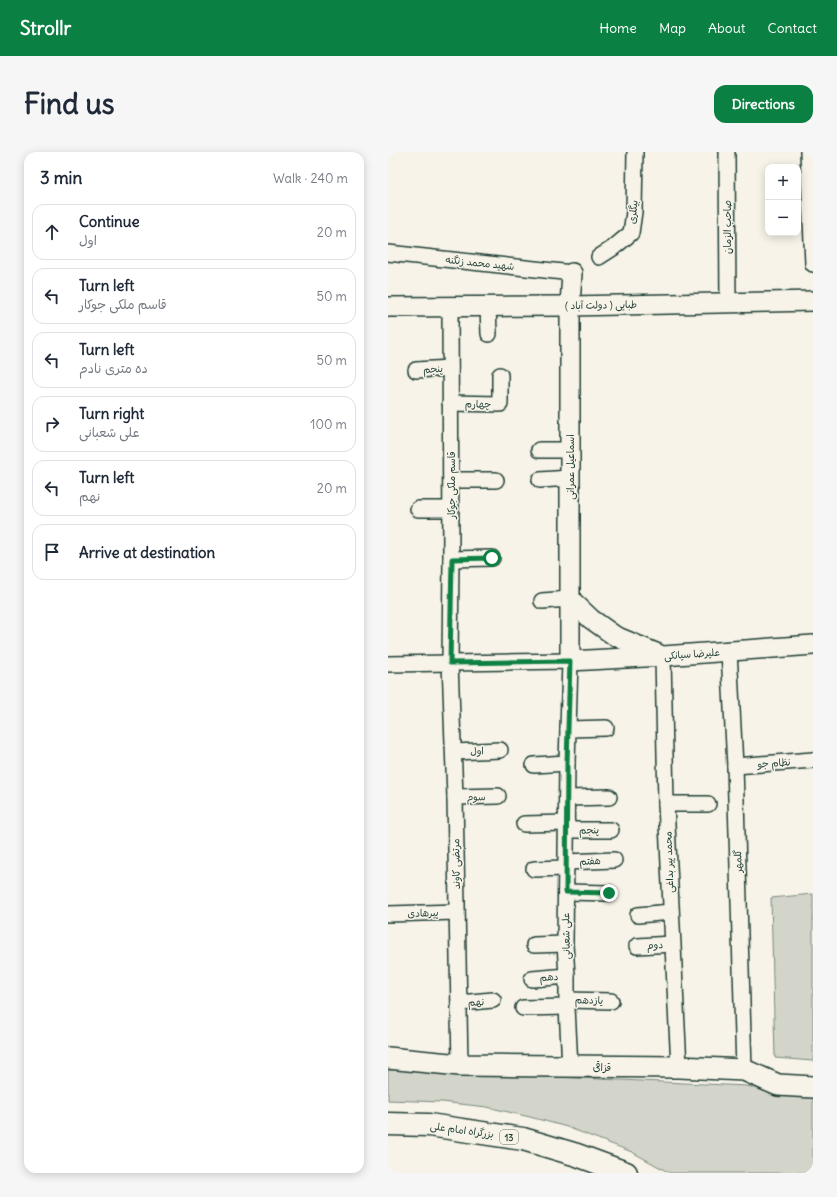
<!DOCTYPE html>
<meta charset="utf-8">
<style>
:root{--surface:#fff;--page:#f6f6f7;--text:#1f2937;--muted:#747a83;--line:#e0e1e3;--accent:#0b8043}
body{margin:0;font-family:Delius,"Playpen Sans Arabic",sans-serif;background:var(--page);color:var(--text)}
.controls{position:absolute;right:12px;top:12px;display:grid;overflow:hidden;border-radius:8px;box-shadow:0 2px 10px #0003}
.controls button{width:36px;height:36px;display:grid;place-items:center;padding:0;border:0;border-bottom:1px solid var(--line);background:var(--surface);color:var(--text);font:20px sans-serif}
.stop{position:absolute;width:12px;height:12px;margin:-9px;border:3px solid #0b8043;border-radius:50%;background:#fff}
.stop.end{background:#0b8043;border-color:#fff;box-shadow:0 1px 4px #0008}
.list{margin:0;padding:0;list-style:none}
h2{display:flex;justify-content:space-between;align-items:center;height:52px;margin:0;padding:0 16px;font-size:17px}
h2 small{font-size:13px;font-weight:400;color:var(--muted)}
.list li{display:grid;grid-template-columns:26px 1fr auto;gap:12px;align-items:center;box-sizing:border-box;height:56px;margin:0 8px 8px;padding:0 8px;border:1px solid var(--line);border-radius:12px}
.list b{display:block;font-size:15px;white-space:nowrap}
.list p{margin:0;font-size:13px;white-space:nowrap;color:var(--muted)}
.list em{font-size:13px;font-style:normal;color:var(--muted)}
.icon{flex:none;width:22px;height:22px;fill:none;stroke:currentColor;stroke-width:2;stroke-linecap:round;stroke-linejoin:round}
.map{position:relative;flex:none;width:425px;height:1021px;overflow:hidden;border-radius:12px}
header{display:flex;align-items:center;gap:24px;box-sizing:border-box;height:56px;padding:0 20px;background:var(--accent);color:#fff}
header strong{font-size:19px}
nav{display:flex;gap:22px;margin-inline-start:auto;font-size:14px}
.intro{display:flex;align-items:center;justify-content:space-between;box-sizing:border-box;height:96px;padding:0 24px}
h1{margin:0;font-size:28px}
.button{padding:10px 18px;border-radius:12px;background:var(--accent);color:#fff;font-size:14px;font-weight:700}
main{display:flex;gap:24px;padding:0 24px}
aside{flex:1;background:var(--surface);border-radius:12px;box-shadow:0 2px 10px #0003}
.map>svg:first-child{display:block}
.green{fill:#d3d5ca;stroke:#79897f}
.lines{fill:none;stroke-linecap:round;stroke-linejoin:round}
.minor-casing{stroke:#1f3d34;stroke-width:18}
.tertiary-casing{stroke:#1f3d34;stroke-width:22}
.secondary-casing{stroke:#1f3d34;stroke-width:24}
.trunk-casing{stroke:#1f3d34;stroke-width:25}
.minor{stroke:#f7f3e8;stroke-width:15}
.tertiary{stroke:#f7f3e8;stroke-width:19}
.secondary{stroke:#f7f3e8;stroke-width:21}
.trunk{stroke:#f7f3e8;stroke-width:22}
.route{stroke:#0b8043;stroke-width:5}
.labels{text-anchor:middle;dominant-baseline:central;stroke-width:3;stroke-linejoin:round;paint-order:stroke}
.shield{fill:#f7f3e8;stroke:#60746a;stroke-width:1}
.shield-label{font-size:9px;font-weight:bold;fill:#1f3d34}
.street-label{font-size:10px;fill:#1f3d34;stroke:#f7f3e8}
</style>
<header>
<strong>Strollr</strong>
<nav><a>Home</a><a>Map</a><a>About</a><a>Contact</a></nav>
</header>
<div class="intro"><h1>Find us</h1><a class="button">Directions</a></div>
<main>
<aside>
<h2>3 min<small>Walk · 240 m</small></h2>
<ul class="list">
<li><svg class="icon" aria-label="ahead" viewBox="0 0 24 24"><path d="M12 20V5M6 11l6-6 6 6"/></svg><div><b>Continue</b><p>اول</p></div><em>20 m</em></li>
<li><svg class="icon" aria-label="left" viewBox="0 0 24 24"><path d="M17 20v-9H6M10 6l-5 5 5 5"/></svg><div><b>Turn left</b><p>قاسم ملکی جوکار</p></div><em>50 m</em></li>
<li><svg class="icon" aria-label="left" viewBox="0 0 24 24"><path d="M17 20v-9H6M10 6l-5 5 5 5"/></svg><div><b>Turn left</b><p>ده متری نادم</p></div><em>50 m</em></li>
<li><svg class="icon" aria-label="right" viewBox="0 0 24 24"><path d="M7 20v-9h11M14 6l5 5-5 5"/></svg><div><b>Turn right</b><p>علی شعبانی</p></div><em>100 m</em></li>
<li><svg class="icon" aria-label="left" viewBox="0 0 24 24"><path d="M17 20v-9H6M10 6l-5 5 5 5"/></svg><div><b>Turn left</b><p>نهم</p></div><em>20 m</em></li>
<li><svg class="icon" aria-label="arrive" viewBox="0 0 24 24"><path d="M6 21V4h12l-3 4 3 4H6"/></svg><div><b>Arrive at destination</b></div></li>
</ul>
</aside>
<div class="map">
<svg width="425" height="1021" viewBox="0 0 425 1021">
<rect width="100%" height="100%" fill="#f7f3e8"/>
<filter id="ink" filterUnits="userSpaceOnUse"><feTurbulence type="fractalNoise" baseFrequency=".025" numOctaves="2"/><feDisplacementMap in="SourceGraphic" scale="8" xChannelSelector="R" yChannelSelector="G"/><feConvolveMatrix kernelMatrix="1 2 1 2 8 2 1 2 1" color-interpolation-filters="sRGB"/></filter>
<g filter="url(#ink)">
<g class="green">
<path d="M425 742V909L387 906 383 746Z"/>
<path d="M41 916 106 922 359 934 390 941 425 944V1021H282L244 1000 179 975 142 965 99 955 54 950 0 948V918Z"/>
</g>
<g class="lines">
<defs>
<g id="minor">
<path d="M339 0 340 151"/>
<path d="M420 0 425 112"/>
<path d="M0 101 184 121"/>
<path d="M211 105 225 96 243 81 246 60 247 0"/>
<path d="M62 154 63 407 62 511 67 645 72 913"/>
<path d="M100 154 101 182"/>
<path d="M28 218 62 216"/>
<path d="M62 251 112 252V223"/>
<path d="M151 298H182"/>
<path d="M63 328H108"/>
<path d="M152 328 182 326"/>
<path d="M30 357H63"/>
<path d="M63 407 104 406"/>
<path d="M154 449 182 447"/>
<path d="M341 499 347 614 356 918"/>
<path d="M275 504 278 652 291 915"/>
<path d="M0 512 182 509 179 611 177 792 179 824V855L182 915"/>
<path d="M180 577 218 576"/>
<path d="M66 600 112 598"/>
<path d="M146 613 179 611"/>
<path d="M347 614 425 608"/>
<path d="M67 645 110 644"/>
<path d="M179 646 221 645"/>
<path d="M278 652H320"/>
<path d="M136 672 179 671"/>
<path d="M179 678H223"/>
<path d="M178 710 226 708"/>
<path d="M146 717 178 716"/>
<path d="M178 740 221 741"/>
<path d="M0 762 69 760"/>
<path d="M250 763 283 760"/>
<path d="M146 793 177 792"/>
<path d="M249 794 284 792"/>
<path d="M144 827 179 824"/>
<path d="M179 848 223 849"/>
<path d="M71 851 105 848"/>
<path d="M135 856 179 855"/>
</g>
<g id="tertiary">
<path d="M184 121 182 154V509L275 504 425 493"/>
<path d="M0 155 182 154 425 149"/>
<path d="M182 447 203 467 227 484 270 502"/>
</g>
<path id="secondary" d="M0 906 72 913 291 915 356 918 390 933 425 935"/>
<path id="trunk" d="M0 972 41 973 135 987 189 1003 238 1021"/>
</defs>
<use href="#minor" class="minor-casing"/>
<use href="#tertiary" class="tertiary-casing"/>
<use href="#secondary" class="secondary-casing"/>
<use href="#trunk" class="trunk-casing"/>
<use href="#minor" class="minor"/>
<use href="#tertiary" class="tertiary"/>
<use href="#secondary" class="secondary"/>
<use href="#trunk" class="trunk"/>
</g>
</g>
<g class="lines" filter="url(#ink)">
<path class="route" d="M104 406 64 407 62 511 182 509 179 611 178 740 221 741"/>
</g>
<g class="labels">
<rect class="shield" x="112" y="978" width="18" height="14" rx="3"/>
<g class="shield-label">
<text x="121" y="985">13</text>
</g>
<g class="street-label">
<text transform="translate(245 60) rotate(-84)">بیگلری</text>
<text transform="translate(339 75) rotate(-90)">صاحب الزمان</text>
<text transform="translate(92 111) rotate(6)">شهید محمد زنگنه</text>
<text transform="translate(213 153) rotate(-1)">طبایی ( دولت آباد )</text>
<text transform="translate(45 217) rotate(-3)">پنجم</text>
<text transform="translate(90 252) rotate(1)">چهارم</text>
<text transform="translate(182 315) rotate(-90)">اسماعیل عمرانی</text>
<text transform="translate(63 333) rotate(-90)">قاسم ملکی جوکار</text>
<text transform="translate(304 502) rotate(-4)">علیرضا سیانکی</text>
<text transform="translate(89 599) rotate(-2)">اول</text>
<text transform="translate(386 611) rotate(-4)">نظام جو</text>
<text transform="translate(88 645) rotate(-2)">سوم</text>
<text transform="translate(201 678) rotate(-1)">پنجم</text>
<text transform="translate(202 709) rotate(-3)">هفتم</text>
<text transform="translate(350 709) rotate(-92)">گلمهر</text>
<text transform="translate(281 710) rotate(-92)">محمد پیر بداغی</text>
<text transform="translate(68 712) rotate(-91)">مرتضی کاوند</text>
<text transform="translate(35 761) rotate(-2)">پیرهادی</text>
<text transform="translate(178 784) rotate(-91)">علی شعبانی</text>
<text transform="translate(267 793) rotate(-3)">دوم</text>
<text transform="translate(161 825) rotate(-4)">دهم</text>
<text transform="translate(201 848) rotate(1)">یازدهم</text>
<text transform="translate(88 850) rotate(-4)">نهم</text>
<text x="214" y="915">قزاقی</text>
<text transform="translate(74 978) rotate(8)">بزرگراه امام علی</text>
</g>
</g>
</svg>
<div class="controls">
<button>+</button>
<button>−</button>
</div>
<div class="stop" style="left:104px;top:406px"></div>
<div class="stop end" style="left:221px;top:741px"></div>
</div>
</main>
